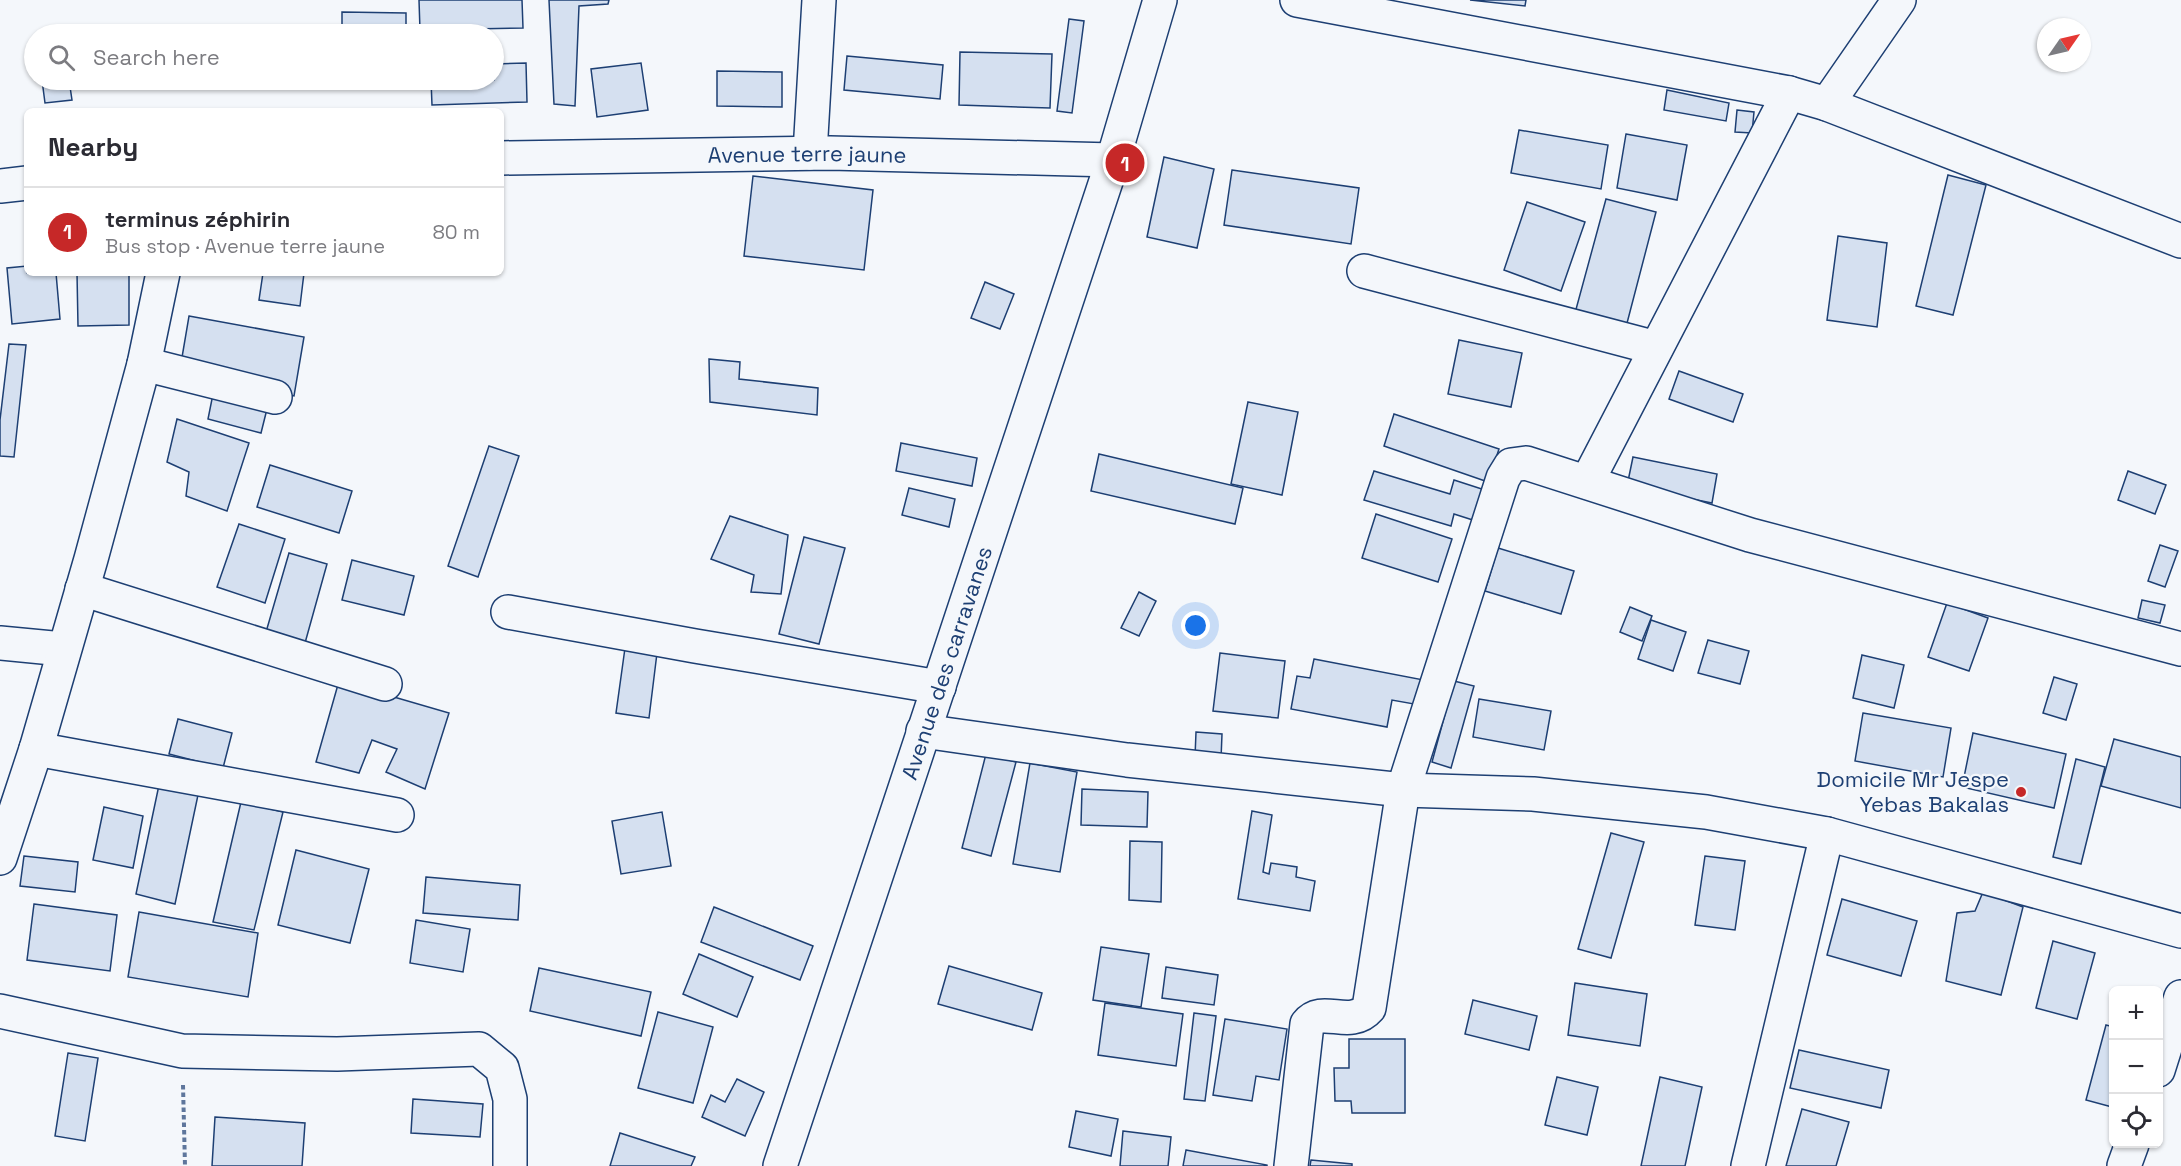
<!DOCTYPE html>
<meta charset="utf-8">
<style>
:root{--surface:#fff;--page:#f7f7f7;--text:#2b2b33;--muted:#7c7c81;--line:#e1e1e2;--accent:#c62828}
body{margin:0;font-family:"Space Grotesk",sans-serif;background:var(--page);color:var(--text)}
.controls{position:absolute;right:18px;bottom:18px;display:grid;overflow:hidden;border-radius:9px;box-shadow:0 2px 4px #0004}
.controls button{width:54px;height:54px;display:grid;place-items:center;padding:0;border:0;border-bottom:2px solid var(--line);background:var(--surface);color:var(--text);font:30px sans-serif}
.compass{position:absolute;left:2037px;top:18px;width:54px;height:54px;border-radius:50%;background:var(--surface);box-shadow:0 2px 4px #0004;rotate:56deg}
.you{position:absolute;left:1196px;top:626px;width:21px;height:21px;margin:-15px;border:4px solid #fff;border-radius:50%;background:#1a73e8;box-shadow:0 0 0 9px #1a73e833}
.badge{display:grid;place-items:center;width:39px;height:39px;border-radius:50%;background:var(--accent);color:#fff;font-size:20px;font-weight:700}
.pin{position:absolute;translate:-50% -50%;border:3px solid #fff;box-shadow:0 2px 6px #0006}
.list{margin:0;padding:0;list-style:none}
h2{display:flex;justify-content:space-between;align-items:center;height:78px;margin:0;padding:0 24px;font-size:26px}
h2 small{font-size:20px;font-weight:400;color:var(--muted)}
.list li{display:grid;grid-template-columns:39px 1fr auto;gap:18px;align-items:center;box-sizing:border-box;height:90px;padding:0 24px;border-top:2px solid var(--line)}
.list b{display:block;font-size:22px;white-space:nowrap}
.list p{margin:0;font-size:20px;white-space:nowrap;color:var(--muted)}
.list em{font-size:20px;font-style:normal;color:var(--muted)}
.icon{flex:none;width:33px;height:33px;fill:none;stroke:currentColor;stroke-width:2;stroke-linecap:round;stroke-linejoin:round}
.map{position:relative;flex:none;width:2181px;height:1166px;overflow:hidden}
.search{position:absolute;background:var(--surface);box-shadow:0 2px 4px #0004;left:24px;top:24px;width:480px;height:66px;display:flex;align-items:center;gap:15px;box-sizing:border-box;padding:0 21px;border-radius:33px;color:var(--muted);font-size:22px}
.panel{position:absolute;background:var(--surface);box-shadow:0 2px 4px #0004;left:24px;top:108px;width:480px;height:168px;border-radius:9px}
.map>svg:first-child{display:block}
.building{fill:#d5e0f0;stroke:#1d3f73;stroke-width:1.5}
.lines{fill:none;stroke-linecap:round;stroke-linejoin:round}
.street-casing{stroke:#1d3f73;stroke-width:36}
.secondary-casing{stroke:#1d3f73;stroke-width:36}
.path{stroke:#5e769c;stroke-width:4;stroke-dasharray:4.5 3;stroke-linecap:butt}
.street{stroke:#f4f7fb;stroke-width:33}
.secondary{stroke:#f4f7fb;stroke-width:33}
.poi-dot{fill:#c62828;stroke:#f4f7fb;stroke-width:2}
.labels{text-anchor:middle;dominant-baseline:central;stroke-width:4.5;stroke-linejoin:round;paint-order:stroke}
.street-label{font-size:22px;fill:#1d3f73;stroke:#f4f7fb}
.poi-label{font-size:22px;fill:#1d3f73;stroke:#f4f7fb;text-anchor:end}
</style>
<div class="map">
<svg width="2181" height="1166" viewBox="0 0 2181 1166">
<rect width="100%" height="100%" fill="#f4f7fb"/>
<g class="building">
<path d="M419 0H522L523 28 420 30Z"/>
<path d="M549 0H609L608 4 579 6 575 106 554 104Z"/>
<path d="M1470 0H1526L1525 6Z"/>
<path d="M342 12 406 13V34H342Z"/>
<path d="M1069 19 1084 21 1072 113 1057 111Z"/>
<path d="M960 52 1052 54 1050 108 959 105Z"/>
<path d="M847 56 943 65 940 99 844 90Z"/>
<path d="M526 63 527 102 432 105 431 80H494V64Z"/>
<path d="M641 63 648 110 597 117 591 69Z"/>
<path d="M717 71 782 72V107L717 106Z"/>
<path d="M42 80H69L72 100 45 103Z"/>
<path d="M1667 90 1729 103 1726 121 1664 110Z"/>
<path d="M1737 110 1754 112 1752 133 1735 132Z"/>
<path d="M1519 130 1608 145 1601 189 1511 173Z"/>
<path d="M1626 134 1687 145 1677 200 1617 188Z"/>
<path d="M1164 157 1214 169 1197 248 1147 237Z"/>
<path d="M1232 170 1359 188 1351 244 1224 225Z"/>
<path d="M1948 175 1986 185 1953 315 1916 306Z"/>
<path d="M753 176 873 190 864 270 744 256Z"/>
<path d="M1606 199 1656 212 1626 327 1575 313Z"/>
<path d="M1527 202 1585 222 1561 291 1504 270Z"/>
<path d="M1838 236 1887 243 1877 327 1827 320Z"/>
<path d="M27 266V273H56L60 319 12 324 7 268Z"/>
<path d="M77 273H129V325L78 326Z"/>
<path d="M263 273H304L300 306 259 300Z"/>
<path d="M985 282 1014 294 1000 329 971 318Z"/>
<path d="M189 316 304 337 294 396 179 375Z"/>
<path d="M1459 340 1522 353 1511 407 1448 394Z"/>
<path d="M9 344 26 345 14 457 0 456V420Z"/>
<path d="M709 359 740 362 739 379 818 388 817 415 710 402Z"/>
<path d="M1679 371 1743 394 1733 422 1669 399Z"/>
<path d="M213 394 267 409 261 433 208 419Z"/>
<path d="M1248 402 1298 412 1282 495 1231 484Z"/>
<path d="M1394 414 1499 449 1488 482 1384 446Z"/>
<path d="M177 419 249 443 227 511 186 496 189 472 167 462Z"/>
<path d="M901 443 977 458 972 486 896 471Z"/>
<path d="M489 446 519 456 478 577 448 566Z"/>
<path d="M1099 454 1243 488 1235 524 1091 491Z"/>
<path d="M1633 457 1717 474 1712 503 1627 486Z"/>
<path d="M270 465 352 491 339 533 257 507Z"/>
<path d="M1374 471 1450 494 1454 480 1488 491 1479 522 1454 514 1451 526 1364 500Z"/>
<path d="M2128 471 2166 485 2155 514 2118 500Z"/>
<path d="M909 488 955 499 949 527 902 515Z"/>
<path d="M1376 514 1452 539 1438 582 1362 558Z"/>
<path d="M730 516 788 535 781 594 751 592 754 575 711 559Z"/>
<path d="M239 524 285 539 265 603 217 587Z"/>
<path d="M804 537 845 548 819 644 779 634Z"/>
<path d="M2160 545 2178 551 2165 587 2148 581Z"/>
<path d="M1498 548 1574 571 1561 614 1485 591Z"/>
<path d="M289 553 327 564 305 643 266 632Z"/>
<path d="M352 560 414 576 404 615 342 600Z"/>
<path d="M1139 592 1156 601 1139 636 1121 628Z"/>
<path d="M2142 600 2165 605 2160 623 2138 618Z"/>
<path d="M1947 603 1988 618 1969 671 1928 657Z"/>
<path d="M1630 607 1652 616 1642 641 1620 632Z"/>
<path d="M1651 620 1686 632 1673 671 1638 659Z"/>
<path d="M1708 640 1749 651 1740 684 1698 673Z"/>
<path d="M625 648 657 653 649 718 616 713Z"/>
<path d="M1220 653 1285 661 1278 718 1213 711Z"/>
<path d="M1862 655 1904 665 1894 708 1853 698Z"/>
<path d="M1314 659 1429 681 1425 706 1392 700 1387 727 1291 709 1297 676 1310 678Z"/>
<path d="M2054 677 2077 684 2066 720 2043 713Z"/>
<path d="M339 681 449 713 425 789 386 772 397 749 372 740 359 773 316 762Z"/>
<path d="M1454 681 1474 686 1451 768 1432 762Z"/>
<path d="M1479 699 1551 711 1544 750 1473 737Z"/>
<path d="M1863 713 1951 728 1943 777 1855 761Z"/>
<path d="M178 719 232 733 223 768 169 754Z"/>
<path d="M1196 732 1222 734 1221 759 1195 757Z"/>
<path d="M1973 733 2066 754 2054 808 1962 787Z"/>
<path d="M2114 739 2181 757V808L2101 786Z"/>
<path d="M986 754 1016 762 991 856 962 848Z"/>
<path d="M2076 759 2105 767 2081 864 2053 857Z"/>
<path d="M1030 763 1077 772 1060 872 1013 864Z"/>
<path d="M159 785 198 795 175 904 136 894Z"/>
<path d="M1082 789 1148 792 1147 827 1081 825Z"/>
<path d="M241 802 283 812 254 930 213 922Z"/>
<path d="M104 807 143 816 133 868 93 860Z"/>
<path d="M1252 811 1272 815 1263 872 1269 874 1271 863 1297 867 1296 877 1315 881 1310 911 1238 899Z"/>
<path d="M662 812 671 866 621 874 612 821Z"/>
<path d="M1611 833 1644 842 1611 958 1578 949Z"/>
<path d="M1130 841 1162 842 1161 902 1129 900Z"/>
<path d="M296 850 369 869 350 943 278 925Z"/>
<path d="M24 856 78 862 75 892 20 886Z"/>
<path d="M1705 856 1745 861 1735 930 1695 925Z"/>
<path d="M426 877 520 885 518 920 423 913Z"/>
<path d="M1983 892 2023 907 2001 995 1946 981 1957 913 1975 911Z"/>
<path d="M1842 899 1917 921 1901 976 1827 955Z"/>
<path d="M34 904 117 915 110 971 27 960Z"/>
<path d="M714 907 813 946 800 980 701 942Z"/>
<path d="M139 912 258 933 248 997 128 977Z"/>
<path d="M416 920 470 929 463 972 410 963Z"/>
<path d="M2053 941 2095 953 2077 1019 2036 1008Z"/>
<path d="M1101 947 1149 954 1141 1007 1093 1000Z"/>
<path d="M699 954 753 977 737 1017 683 994Z"/>
<path d="M949 966 1042 993 1032 1030 938 1004Z"/>
<path d="M1166 967 1218 975 1214 1005 1162 998Z"/>
<path d="M539 968 651 992 641 1036 530 1011Z"/>
<path d="M1575 983 1647 994 1640 1046 1568 1035Z"/>
<path d="M1473 1000 1537 1016 1529 1050 1465 1034Z"/>
<path d="M1105 1003 1183 1014 1176 1066 1098 1055Z"/>
<path d="M658 1012 713 1027 693 1103 638 1088Z"/>
<path d="M1194 1013 1216 1016 1205 1101 1184 1099Z"/>
<path d="M1225 1019 1287 1029 1279 1080 1256 1076 1252 1101 1213 1095Z"/>
<path d="M2106 1025 2114 1027 2112 1107 2086 1100Z"/>
<path d="M1349 1039H1405V1113H1352L1351 1101H1335L1334 1068H1349Z"/>
<path d="M1799 1050 1889 1070 1881 1108 1790 1088Z"/>
<path d="M68 1053 98 1058 85 1141 55 1136Z"/>
<path d="M1557 1077 1598 1087 1587 1135 1545 1125Z"/>
<path d="M1660 1077 1702 1087 1685 1166H1641Z"/>
<path d="M737 1079 764 1092 745 1136 702 1117 711 1095 725 1102Z"/>
<path d="M413 1099 483 1104 480 1137 411 1133Z"/>
<path d="M1802 1109 1849 1122 1836 1166H1786Z"/>
<path d="M1076 1111 1118 1119 1111 1156 1069 1147Z"/>
<path d="M215 1117 305 1123 302 1166H212Z"/>
<path d="M1123 1131 1171 1137 1168 1166H1120Z"/>
<path d="M620 1133 695 1157 691 1166H610Z"/>
<path d="M1186 1150 1267 1165V1166H1183Z"/>
<path d="M1311 1160 1352 1164V1166H1310Z"/>
</g>
<g class="lines">
<defs>
<g id="street">
<path d="M1297 0 1789 93 1827 104 1899 0"/>
<path d="M1827 104 2181 241"/>
<path d="M810 153 819 0"/>
<path d="M1364 271 1656 348"/>
<path d="M144 364 275 397"/>
<path d="M1587 482 1789 93"/>
<path d="M82 589 385 684"/>
<path d="M508 612 695 646 939 687"/>
<path d="M0 643 63 649"/>
<path d="M923 731 1127 760 1403 790 1533 794 1706 812 1827 834 2181 931"/>
<path d="M36 749 397 815"/>
<path d="M0 858 36 749 91 559 144 364 163 273"/>
<path d="M0 1011 182 1051 337 1054 479 1049 502 1068 510 1099V1166"/>
<path d="M2158 1070 2181 997"/>
<path d="M1291 1166 1307 1024C1322 1004 1350 1030 1369 1008L1403 790 1503 478 1511 465 1526 463 1750 535 2181 649"/>
<path d="M1748 1166 1827 834"/>
<path d="M2124 1166 2132 1144"/>
</g>
<g id="secondary">
<path id="s1" d="M501 158 830 153 1113 160"/>
<path d="M0 186 27 183"/>
<path id="s2" d="M780 1166 1113 160 1160 0"/>
</g>
</defs>
<use href="#street" class="street-casing"/>
<use href="#secondary" class="secondary-casing"/>
<path class="path" d="M183 1085 185 1166"/>
<use href="#street" class="street"/>
<use href="#secondary" class="secondary"/>
</g>
<circle class="poi-dot" cx="2021" cy="792" r="6"/>
<g class="labels">
<g class="street-label">
<text stroke="none"><textPath href="#s1" startOffset="306">Avenue terre jaune</textPath></text>
<text stroke="none"><textPath href="#s2" startOffset="530">Avenue des carravanes</textPath></text>
</g>
<g class="poi-label">
<text x="2009" y="779">Domicile Mr Jespe<tspan x="2009" dy="25">Yebas Bakalas</tspan></text>
</g>
</g>
</svg>
<div class="controls">
<button>+</button>
<button>−</button>
<button><svg class="icon" aria-label="locate" viewBox="0 0 24 24"><circle cx="12" cy="12" r="6"/><path d="M12 2v4M12 18v4M2 12h4M18 12h4"/></svg></button>
</div>
<svg class="compass" viewBox="-18 -18 36 36"><path d="M0-13l5 13h-10z" fill="#e53935"/><path d="M0 13l5-13h-10z" fill="#7c7c81"/></svg>
<div class="you"></div>
<div class="pin badge" style="left:1125px;top:163px">1</div>
<div class="search"><svg class="icon" aria-label="search" viewBox="0 0 24 24"><circle cx="10" cy="10" r="6"/><path d="M15 15l6 6"/></svg>Search here</div>
<section class="panel">
<h2>Nearby<small></small></h2>
<ul class="list">
<li><span class="badge">1</span><div><b>terminus zéphirin</b><p>Bus stop · Avenue terre jaune</p></div><em>80 m</em></li>
</ul>
</section>
</div>
